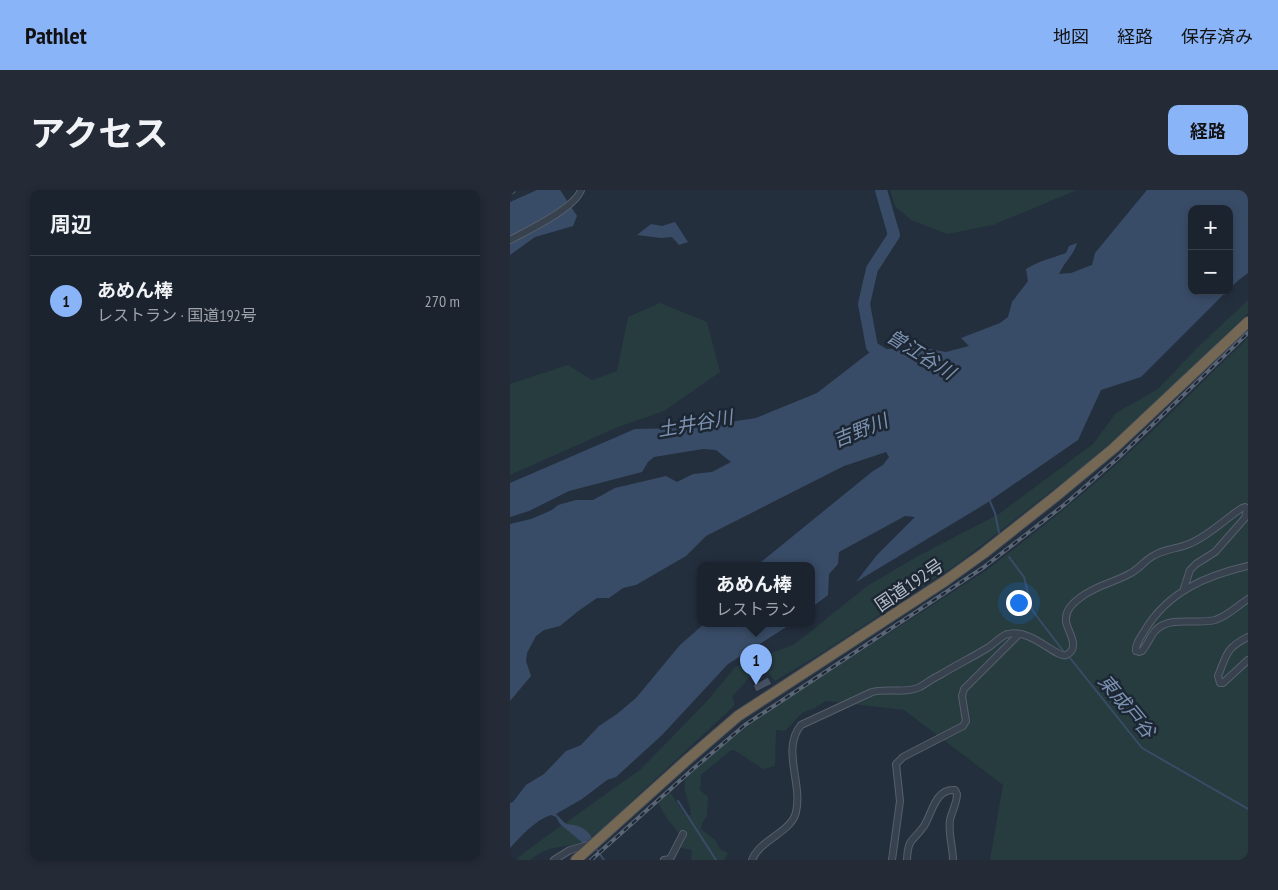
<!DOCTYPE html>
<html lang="ja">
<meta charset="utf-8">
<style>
:root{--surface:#1b232e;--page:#242b36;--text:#f1f3f6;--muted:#a0a4aa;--line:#39404a;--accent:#8ab4f8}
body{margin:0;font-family:"PT Sans Narrow","Noto Sans JP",sans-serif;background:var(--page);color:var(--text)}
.controls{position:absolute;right:15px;top:15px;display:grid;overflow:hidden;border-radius:10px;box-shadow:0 2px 8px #0003}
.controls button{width:45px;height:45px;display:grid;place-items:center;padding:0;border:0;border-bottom:1px solid var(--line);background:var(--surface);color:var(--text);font:25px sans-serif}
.you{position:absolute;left:508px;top:412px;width:18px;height:18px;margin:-12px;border:4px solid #fff;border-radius:50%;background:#1a73e8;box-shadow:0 0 0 8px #1a73e833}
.badge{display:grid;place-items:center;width:32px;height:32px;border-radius:50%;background:var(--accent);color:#111;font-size:16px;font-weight:700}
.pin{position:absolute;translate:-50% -41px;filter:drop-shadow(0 1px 2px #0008)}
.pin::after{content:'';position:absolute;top:26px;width:18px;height:15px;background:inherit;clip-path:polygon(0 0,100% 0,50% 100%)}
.popup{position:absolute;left:187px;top:372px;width:118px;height:65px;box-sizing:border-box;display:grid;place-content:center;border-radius:10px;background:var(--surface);filter:drop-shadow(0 1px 4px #0005);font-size:16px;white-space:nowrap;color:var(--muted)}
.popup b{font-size:19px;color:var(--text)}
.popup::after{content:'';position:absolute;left:50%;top:100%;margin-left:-10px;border:10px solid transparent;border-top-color:var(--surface)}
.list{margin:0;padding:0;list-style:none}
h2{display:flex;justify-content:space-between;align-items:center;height:65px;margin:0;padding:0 20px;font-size:21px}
h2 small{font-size:16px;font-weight:400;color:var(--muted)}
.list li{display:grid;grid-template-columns:32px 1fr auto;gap:15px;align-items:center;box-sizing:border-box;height:90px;padding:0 20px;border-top:1px solid var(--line)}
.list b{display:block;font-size:19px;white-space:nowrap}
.list p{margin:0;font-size:16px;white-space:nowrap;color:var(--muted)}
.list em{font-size:16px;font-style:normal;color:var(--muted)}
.map{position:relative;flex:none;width:738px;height:670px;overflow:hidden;border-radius:10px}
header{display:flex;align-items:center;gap:30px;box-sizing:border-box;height:70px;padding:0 25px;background:var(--accent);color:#111}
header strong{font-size:24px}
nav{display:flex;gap:28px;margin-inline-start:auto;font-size:18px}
.intro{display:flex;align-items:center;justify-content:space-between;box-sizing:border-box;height:120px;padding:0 30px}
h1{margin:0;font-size:35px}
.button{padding:12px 22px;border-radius:10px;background:var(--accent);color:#111;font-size:18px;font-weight:700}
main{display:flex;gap:30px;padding:0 30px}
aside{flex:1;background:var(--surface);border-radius:10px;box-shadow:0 2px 8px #0003}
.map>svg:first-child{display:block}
.green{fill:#263c3f}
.water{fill:#394c67}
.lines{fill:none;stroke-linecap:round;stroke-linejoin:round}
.stream{stroke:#394c67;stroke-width:2}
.river{stroke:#394c67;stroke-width:12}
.building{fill:#455162;stroke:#1f2835}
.minor-casing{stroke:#565f6c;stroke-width:8}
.highway-casing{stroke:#434c59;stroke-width:12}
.minor{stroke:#38414e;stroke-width:6}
.highway{stroke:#746855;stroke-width:10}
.rail-casing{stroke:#5a6575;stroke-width:4}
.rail{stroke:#1d2633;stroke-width:2;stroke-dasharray:5.5;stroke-linecap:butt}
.labels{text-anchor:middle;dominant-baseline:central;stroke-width:5;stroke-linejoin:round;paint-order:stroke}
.street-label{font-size:18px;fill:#b4bcc9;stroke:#1d2633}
.water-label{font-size:19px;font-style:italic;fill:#7c92b1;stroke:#1d2633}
</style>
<header>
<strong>Pathlet</strong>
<nav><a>地図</a><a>経路</a><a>保存済み</a></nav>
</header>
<div class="intro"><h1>アクセス</h1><a class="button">経路</a></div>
<main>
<aside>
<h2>周辺<small></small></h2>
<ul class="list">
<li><span class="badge">1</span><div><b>あめん棒</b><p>レストラン · 国道192号</p></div><em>270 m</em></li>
</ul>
</aside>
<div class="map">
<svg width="738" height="670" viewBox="0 0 738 670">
<rect width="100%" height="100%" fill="#242f3e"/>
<g class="green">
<path d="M380 0H567L483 35 437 44 401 30 385 16Z"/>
<path d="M738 110V123L625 232 562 285 446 375 315 461 265 491 259 483H243L222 507 225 515 95 636C88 641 80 649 72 652 52 659 39 654 20 670H6L16 661 131 579 199 509 225 477 285 454 357 396 408 366 489 324 583 254 606 223 648 199 687 158Z"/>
<path d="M150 113 197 132 210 182 154 221 108 237 0 285V194L58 175 82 190 107 181 118 127Z"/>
<path d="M738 148V670H480L493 595 394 520 316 511 305 518 292 523 275 541 266 540 265 576 253 579 226 561 221 560 191 585 190 600 198 607 197 626 192 633 191 639 205 650 210 659 218 663 214 670H181L182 660 171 658C174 645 163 637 156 627 153 623 151 618 148 613L160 602 176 626 181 625C181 613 172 602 175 591 179 581 246 530 258 521L477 380C522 345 567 310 609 272 653 232 695 189 738 148Z"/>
</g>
<g class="water">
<path d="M27 0H50L67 26 63 36 25 47 0 65V12Z"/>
<path d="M637 0H738V83L730 89 719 99V19H682V101H717L631 187 591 200 568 250 475 314 346 392 367 365 405 327 395 326 329 362 328 374 319 384 318 405 301 418V376H246L363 281 373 275 379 267 376 262 334 276 196 346 176 366 126 395 113 398 99 408H87L67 422 50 436 34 440 26 446 17 463 16 471 21 486 0 511V334L21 329 42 320 48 315 66 310H83L105 298 156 286 167 292 183 284 202 282 221 272 206 260 193 259 144 267 138 272 132 282 59 301 19 321 0 327V293L125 239 181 238 246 228 307 203 360 162 385 175 388 169 376 159 414 158 436 162 459 156 451 148 490 133 498 127 502 112 518 91 516 79C528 71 543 68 556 63L559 56 567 53C564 65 554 72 549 84L561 83 582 75 585 63Z"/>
<path d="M165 32 178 52 169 55 162 47 151 48 127 45 141 34 152 36Z"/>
<path d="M194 434H281L218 474 152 545 106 587 97 590 72 609 46 624 56 634C67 635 76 637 82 648L73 653 50 634 46 627 41 625C24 631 12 645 0 658V613L3 612 16 595 34 584 56 561 71 555 89 536 107 524 126 508 170 455Z"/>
</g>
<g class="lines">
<g class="stream">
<path d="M479 309 485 323 489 343"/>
<path d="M499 367 514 387 522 420 554 462"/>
<path d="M560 468 632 558 738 619"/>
<path d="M168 611 206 670"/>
<path d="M87 660 94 670"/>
</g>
<path class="river" d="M371 0 384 45 362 79 354 114 362 157 401 181"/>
</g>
<path class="building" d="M258 487 262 494 246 502 243 495Z"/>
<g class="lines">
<defs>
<g id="minor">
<path d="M0 1 2 0"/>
<path d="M0 50C17 41 65 18 71 0"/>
<path d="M738 376C695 386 658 402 635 440 631 447 625 454 626 461L629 462 632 461C637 455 640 447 645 441 659 425 687 435 705 430 718 426 727 416 738 409"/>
<path d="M738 447C716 458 717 464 708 486L710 493H713L738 470"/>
<path d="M44 670 60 660 81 654"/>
<path d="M154 670 160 669 173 644"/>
<path d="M242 670C249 650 282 642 286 622 293 594 271 559 291 535L362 502C377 498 396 504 410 497 417 493 423 488 430 485 446 475 463 467 479 457 485 453 492 445 498 444 521 438 547 469 556 465 572 458 556 439 556 431 555 420 563 413 571 407 587 395 603 393 619 384 628 380 634 371 643 366 654 359 667 359 679 354 699 346 715 329 732 318L735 317 737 319 735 328 705 362 686 374 680 380 674 398"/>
<path d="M382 670 390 611 386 574 393 567 453 536 456 531 452 506 454 499 509 444"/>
<path d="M397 670C398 647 403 652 414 636 422 624 425 598 445 600L447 604C447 613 442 621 440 630 438 644 443 657 443 670"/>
</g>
<path id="highway" d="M66 670 177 570 228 526 435 391 474 363 546 306 604 258 738 132"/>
</defs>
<use href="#minor" class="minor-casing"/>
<use href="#highway" class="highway-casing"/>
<use href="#minor" class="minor"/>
<use href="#highway" class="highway"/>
<defs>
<path id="rail" d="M81 670 183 579 235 535 474 377 554 315 608 268 738 143"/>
</defs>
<use href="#rail" class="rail-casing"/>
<use href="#rail" class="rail"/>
</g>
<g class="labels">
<g class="street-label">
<text transform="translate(399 395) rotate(-34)">国道192号</text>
</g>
<g class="water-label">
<text transform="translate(411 164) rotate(32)">曽江谷川</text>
<text transform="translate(185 233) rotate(-10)">土井谷川</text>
<text transform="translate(350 240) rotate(-22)">吉野川</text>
<text transform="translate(617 516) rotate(50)">東成戸谷</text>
</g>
</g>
</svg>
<div class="controls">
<button>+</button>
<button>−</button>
</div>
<div class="you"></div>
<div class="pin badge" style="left:246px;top:495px">1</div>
<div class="popup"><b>あめん棒</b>レストラン</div>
</div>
</main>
